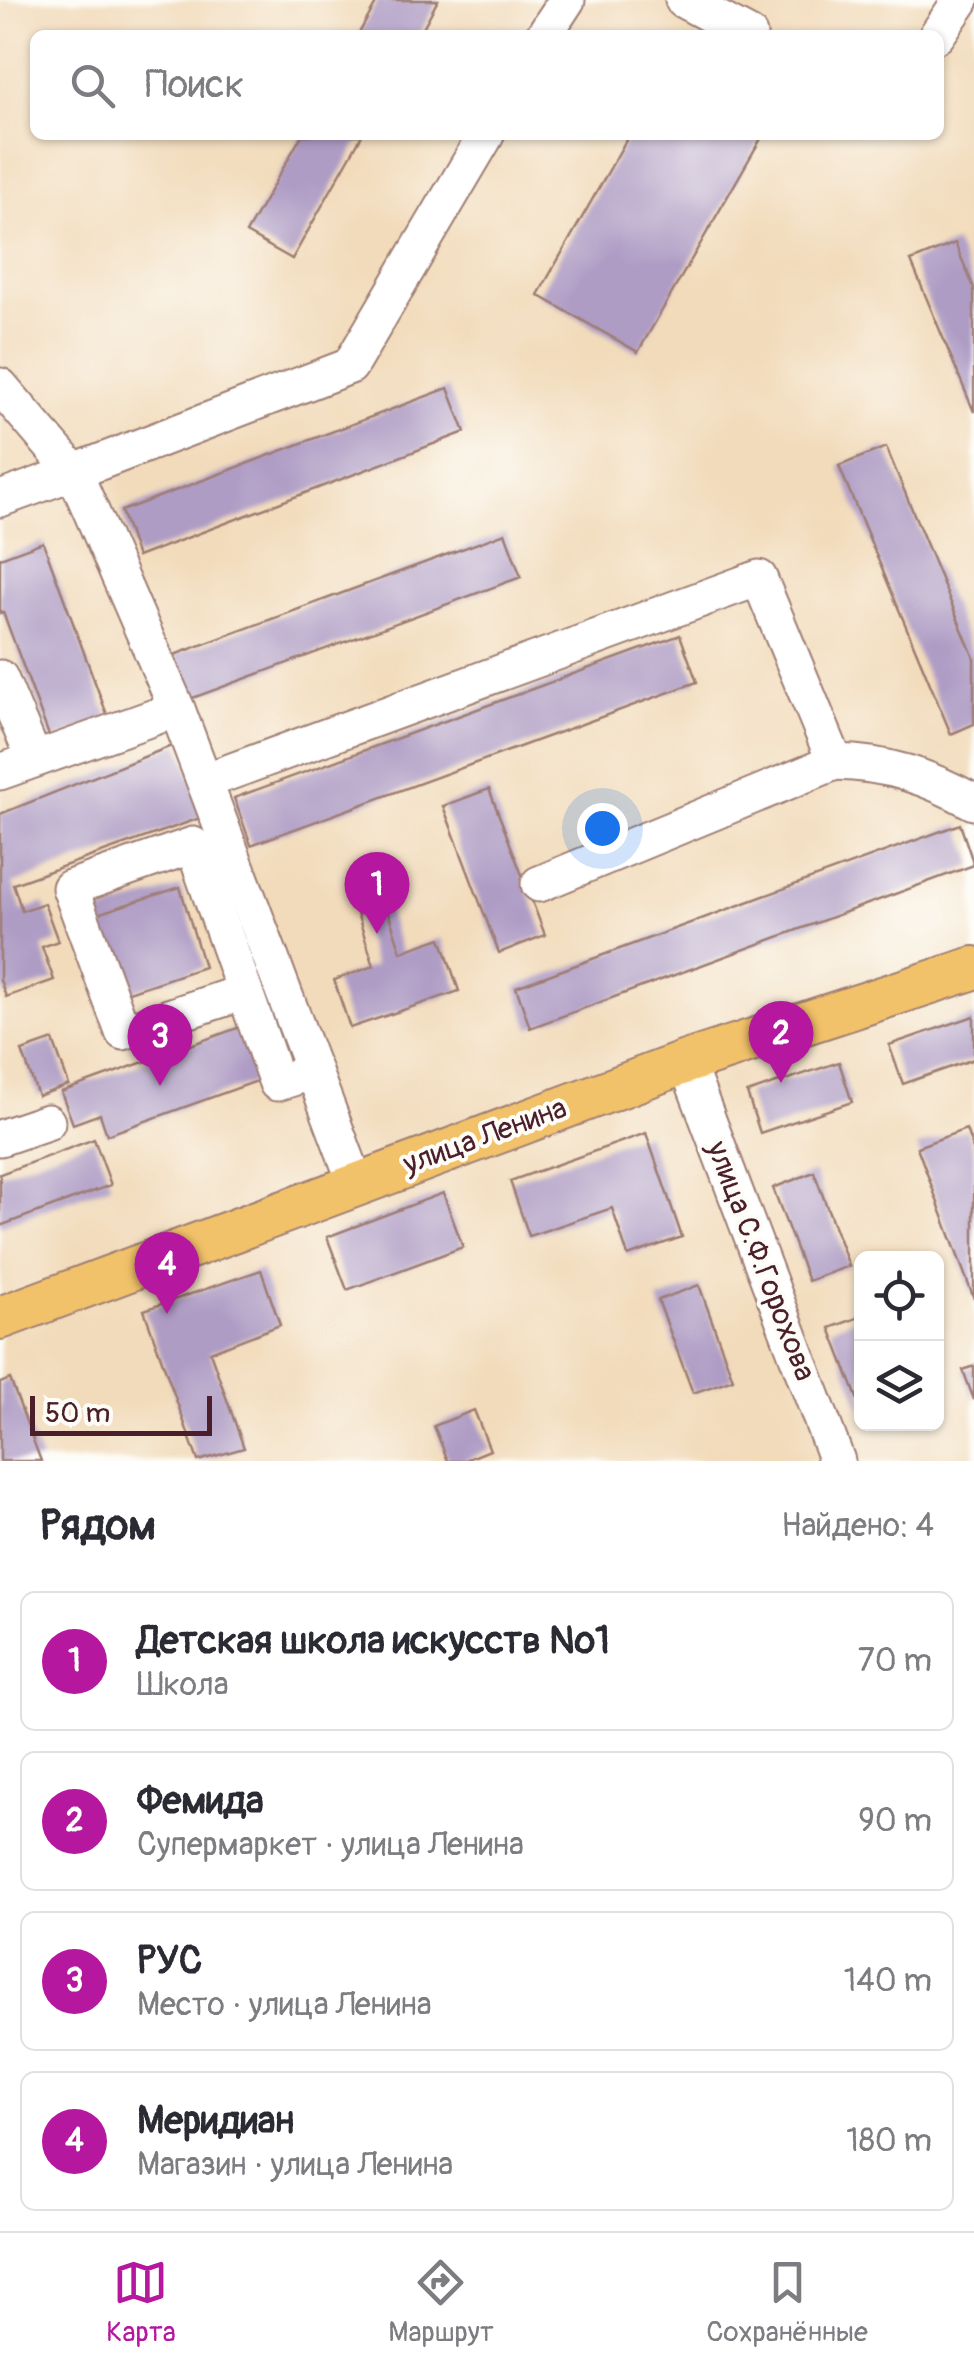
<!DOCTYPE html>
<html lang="ru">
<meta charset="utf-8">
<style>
:root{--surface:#fff;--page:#f2f2f3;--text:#2b2b33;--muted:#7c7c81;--line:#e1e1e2;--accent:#b5179e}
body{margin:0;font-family:Pangolin,sans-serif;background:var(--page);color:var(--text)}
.controls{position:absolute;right:30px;bottom:30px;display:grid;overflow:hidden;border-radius:15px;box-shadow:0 2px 8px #0004}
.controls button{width:90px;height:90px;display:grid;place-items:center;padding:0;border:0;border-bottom:2px solid var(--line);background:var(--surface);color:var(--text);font:50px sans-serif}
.scale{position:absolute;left:30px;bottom:25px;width:182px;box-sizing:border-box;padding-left:10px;border:5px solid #4a1f2b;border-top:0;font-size:28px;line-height:35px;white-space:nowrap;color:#4a1f2b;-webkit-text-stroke:8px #fdfcf7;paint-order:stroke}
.you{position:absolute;left:602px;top:828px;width:35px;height:35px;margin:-25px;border:8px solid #fff;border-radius:50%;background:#1a73e8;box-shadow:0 0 0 15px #1a73e833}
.badge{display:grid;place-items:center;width:65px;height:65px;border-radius:50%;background:var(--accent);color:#fff;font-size:32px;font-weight:700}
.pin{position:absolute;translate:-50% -82px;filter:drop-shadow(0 2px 5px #0008)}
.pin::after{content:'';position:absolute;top:52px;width:35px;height:30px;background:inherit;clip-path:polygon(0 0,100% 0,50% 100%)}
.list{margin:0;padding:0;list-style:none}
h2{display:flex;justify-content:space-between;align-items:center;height:130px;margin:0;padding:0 40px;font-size:42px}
h2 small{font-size:32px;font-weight:400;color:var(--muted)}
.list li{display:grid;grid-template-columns:65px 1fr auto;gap:30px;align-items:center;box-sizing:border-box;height:140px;margin:0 20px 20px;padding:0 20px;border:2px solid var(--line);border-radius:15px}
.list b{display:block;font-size:38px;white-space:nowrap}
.list p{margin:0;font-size:32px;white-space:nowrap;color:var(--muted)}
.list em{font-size:32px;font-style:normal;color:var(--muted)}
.icon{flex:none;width:55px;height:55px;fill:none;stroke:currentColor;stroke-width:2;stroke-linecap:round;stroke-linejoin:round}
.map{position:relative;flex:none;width:974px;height:1461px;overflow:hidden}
.search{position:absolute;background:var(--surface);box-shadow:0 2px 8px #0004;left:30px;right:30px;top:30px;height:110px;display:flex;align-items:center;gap:25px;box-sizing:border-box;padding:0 35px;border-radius:15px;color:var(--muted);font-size:38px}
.sheet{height:770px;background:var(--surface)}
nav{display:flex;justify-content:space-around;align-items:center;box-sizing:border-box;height:140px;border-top:2px solid var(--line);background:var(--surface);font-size:28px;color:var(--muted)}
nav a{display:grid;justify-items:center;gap:5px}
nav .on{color:var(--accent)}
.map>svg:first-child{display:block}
.building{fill:#af9cc5}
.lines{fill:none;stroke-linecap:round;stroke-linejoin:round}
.minor-casing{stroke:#9e7d73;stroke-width:39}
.major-casing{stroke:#9e7d73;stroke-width:46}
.minor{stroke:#fff;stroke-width:35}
.major{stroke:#f2c26a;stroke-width:42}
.labels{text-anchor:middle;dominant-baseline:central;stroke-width:8;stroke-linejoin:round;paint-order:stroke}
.street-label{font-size:30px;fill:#4a1f2b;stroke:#fdfcf7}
</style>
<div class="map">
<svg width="974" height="1461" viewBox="0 0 974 1461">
<rect width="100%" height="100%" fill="#fdfcf7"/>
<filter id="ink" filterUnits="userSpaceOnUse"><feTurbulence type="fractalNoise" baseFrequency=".01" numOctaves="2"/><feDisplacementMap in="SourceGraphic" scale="20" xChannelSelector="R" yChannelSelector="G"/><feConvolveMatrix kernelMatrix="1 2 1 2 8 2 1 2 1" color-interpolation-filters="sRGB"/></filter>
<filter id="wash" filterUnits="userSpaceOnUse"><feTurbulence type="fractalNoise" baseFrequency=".0048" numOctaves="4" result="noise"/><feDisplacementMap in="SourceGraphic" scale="40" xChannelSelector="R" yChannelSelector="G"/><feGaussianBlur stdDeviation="2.25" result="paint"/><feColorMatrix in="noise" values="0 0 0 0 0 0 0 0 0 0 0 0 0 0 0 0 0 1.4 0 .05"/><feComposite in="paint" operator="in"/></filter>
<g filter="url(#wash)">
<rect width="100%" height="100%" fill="#f2dbbb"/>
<g id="blocks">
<g class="building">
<path d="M378 0H438L419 35H358Z"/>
<path d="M302 135H362L292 259 246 233Z"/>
<path d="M629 135H763L638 352 538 295Z"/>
<path d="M955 243 974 288V412L911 261Z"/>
<path d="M448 388 465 432 137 557 121 511Z"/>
<path d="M886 447 974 658V724L951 734 839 466Z"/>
<path d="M505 533 521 577 190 699 174 655Z"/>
<path d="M43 542 109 720 51 741 3 612 0 613V558Z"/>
<path d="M680 635 697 682 251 845 234 798Z"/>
<path d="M179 743 206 816 13 884 22 911 44 903 58 941 42 947 54 980 6 997 0 980V814Z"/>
<path d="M489 789 545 935 499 953 443 806Z"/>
<path d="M960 824 974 865 530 1028 516 987Z"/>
<path d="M180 887 204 967 123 994 97 914Z"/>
<path d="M385 903 401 952 441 938 459 991 350 1028 334 980 374 966 357 913Z"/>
<path d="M974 1016V1059L903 1084 889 1045Z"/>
<path d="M240 1027 260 1080 107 1135 100 1114 73 1124 61 1092Z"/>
<path d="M53 1040 69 1085 38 1096 22 1051Z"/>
<path d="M839 1062 852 1102 760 1133 747 1093Z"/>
<path d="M966 1129 974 1152V1299L917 1147Z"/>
<path d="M646 1133 682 1237 628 1256 612 1208 529 1236 510 1181Z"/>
<path d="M94 1139 111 1185 0 1226V1174Z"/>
<path d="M814 1172 849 1266 808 1281 773 1188Z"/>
<path d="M443 1193 463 1247 347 1290 327 1237Z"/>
<path d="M261 1270 280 1325 210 1352 244 1448 198 1461 144 1310Z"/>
<path d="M699 1285 733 1379 693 1393 658 1300Z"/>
<path d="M862 1316V1408H861L830 1328Z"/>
<path d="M974 1366V1400L963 1370Z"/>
<path d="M10 1379 41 1461H0V1383Z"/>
<path d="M474 1410 490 1450 463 1461H448L434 1426Z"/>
</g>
</g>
</g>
<g filter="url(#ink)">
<use href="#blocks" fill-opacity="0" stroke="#9e7d73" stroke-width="2.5"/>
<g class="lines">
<defs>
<g id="minor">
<path d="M683 0 749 35"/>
<path d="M544 35 567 0"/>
<path d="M937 35 961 0"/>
<path d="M0 386 74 472 0 499"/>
<path d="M0 678 34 759"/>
<path d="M0 772 177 709"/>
<path d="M205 781 759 578 835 762C888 763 928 777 974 802"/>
<path d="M539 884 835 762"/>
<path d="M244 992 123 1032 70 888 193 845 277 1083 314 1071"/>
<path d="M686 1062 837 1461"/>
<path d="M0 1138 47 1122"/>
<path d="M356 1184 177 709 74 472 350 366 486 135"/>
</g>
<path id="major" d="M0 1318 686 1062 974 968"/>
</defs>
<use href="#minor" class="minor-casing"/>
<use href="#major" class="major-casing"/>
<use href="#minor" class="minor"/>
<use href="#major" class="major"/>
</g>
</g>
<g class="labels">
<g class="street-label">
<text transform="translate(485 1136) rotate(-20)">улица Ленина</text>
<text transform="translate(761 1261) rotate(69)">улица С.Ф.Горохова</text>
</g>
</g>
</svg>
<div class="controls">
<button><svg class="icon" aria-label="locate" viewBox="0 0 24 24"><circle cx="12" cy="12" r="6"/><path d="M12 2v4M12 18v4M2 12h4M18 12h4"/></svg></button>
<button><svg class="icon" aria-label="layers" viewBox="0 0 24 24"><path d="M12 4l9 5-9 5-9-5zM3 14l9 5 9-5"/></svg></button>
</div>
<div class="scale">50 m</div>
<div class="you"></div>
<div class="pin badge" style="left:377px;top:934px">1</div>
<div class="pin badge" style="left:781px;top:1083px">2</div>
<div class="pin badge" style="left:160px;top:1086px">3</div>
<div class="pin badge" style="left:167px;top:1314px">4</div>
<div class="search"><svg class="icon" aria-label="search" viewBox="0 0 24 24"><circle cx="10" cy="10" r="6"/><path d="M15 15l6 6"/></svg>Поиск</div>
</div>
<section class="sheet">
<h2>Рядом<small>Найдено: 4</small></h2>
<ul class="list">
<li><span class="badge">1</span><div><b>Детская школа искусств №1</b><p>Школа</p></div><em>70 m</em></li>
<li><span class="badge">2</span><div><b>Фемида</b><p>Супермаркет · улица Ленина</p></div><em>90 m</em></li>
<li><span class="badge">3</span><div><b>РУС</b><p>Место · улица Ленина</p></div><em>140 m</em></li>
<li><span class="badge">4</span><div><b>Меридиан</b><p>Магазин · улица Ленина</p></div><em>180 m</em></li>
</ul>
</section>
<nav>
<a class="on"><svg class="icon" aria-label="map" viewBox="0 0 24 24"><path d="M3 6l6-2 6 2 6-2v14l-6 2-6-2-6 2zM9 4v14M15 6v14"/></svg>Карта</a>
<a><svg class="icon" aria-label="directions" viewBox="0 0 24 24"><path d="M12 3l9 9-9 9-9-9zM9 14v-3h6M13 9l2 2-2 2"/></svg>Маршрут</a>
<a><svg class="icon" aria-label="saved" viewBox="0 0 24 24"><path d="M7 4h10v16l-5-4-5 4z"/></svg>Сохранённые</a>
</nav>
